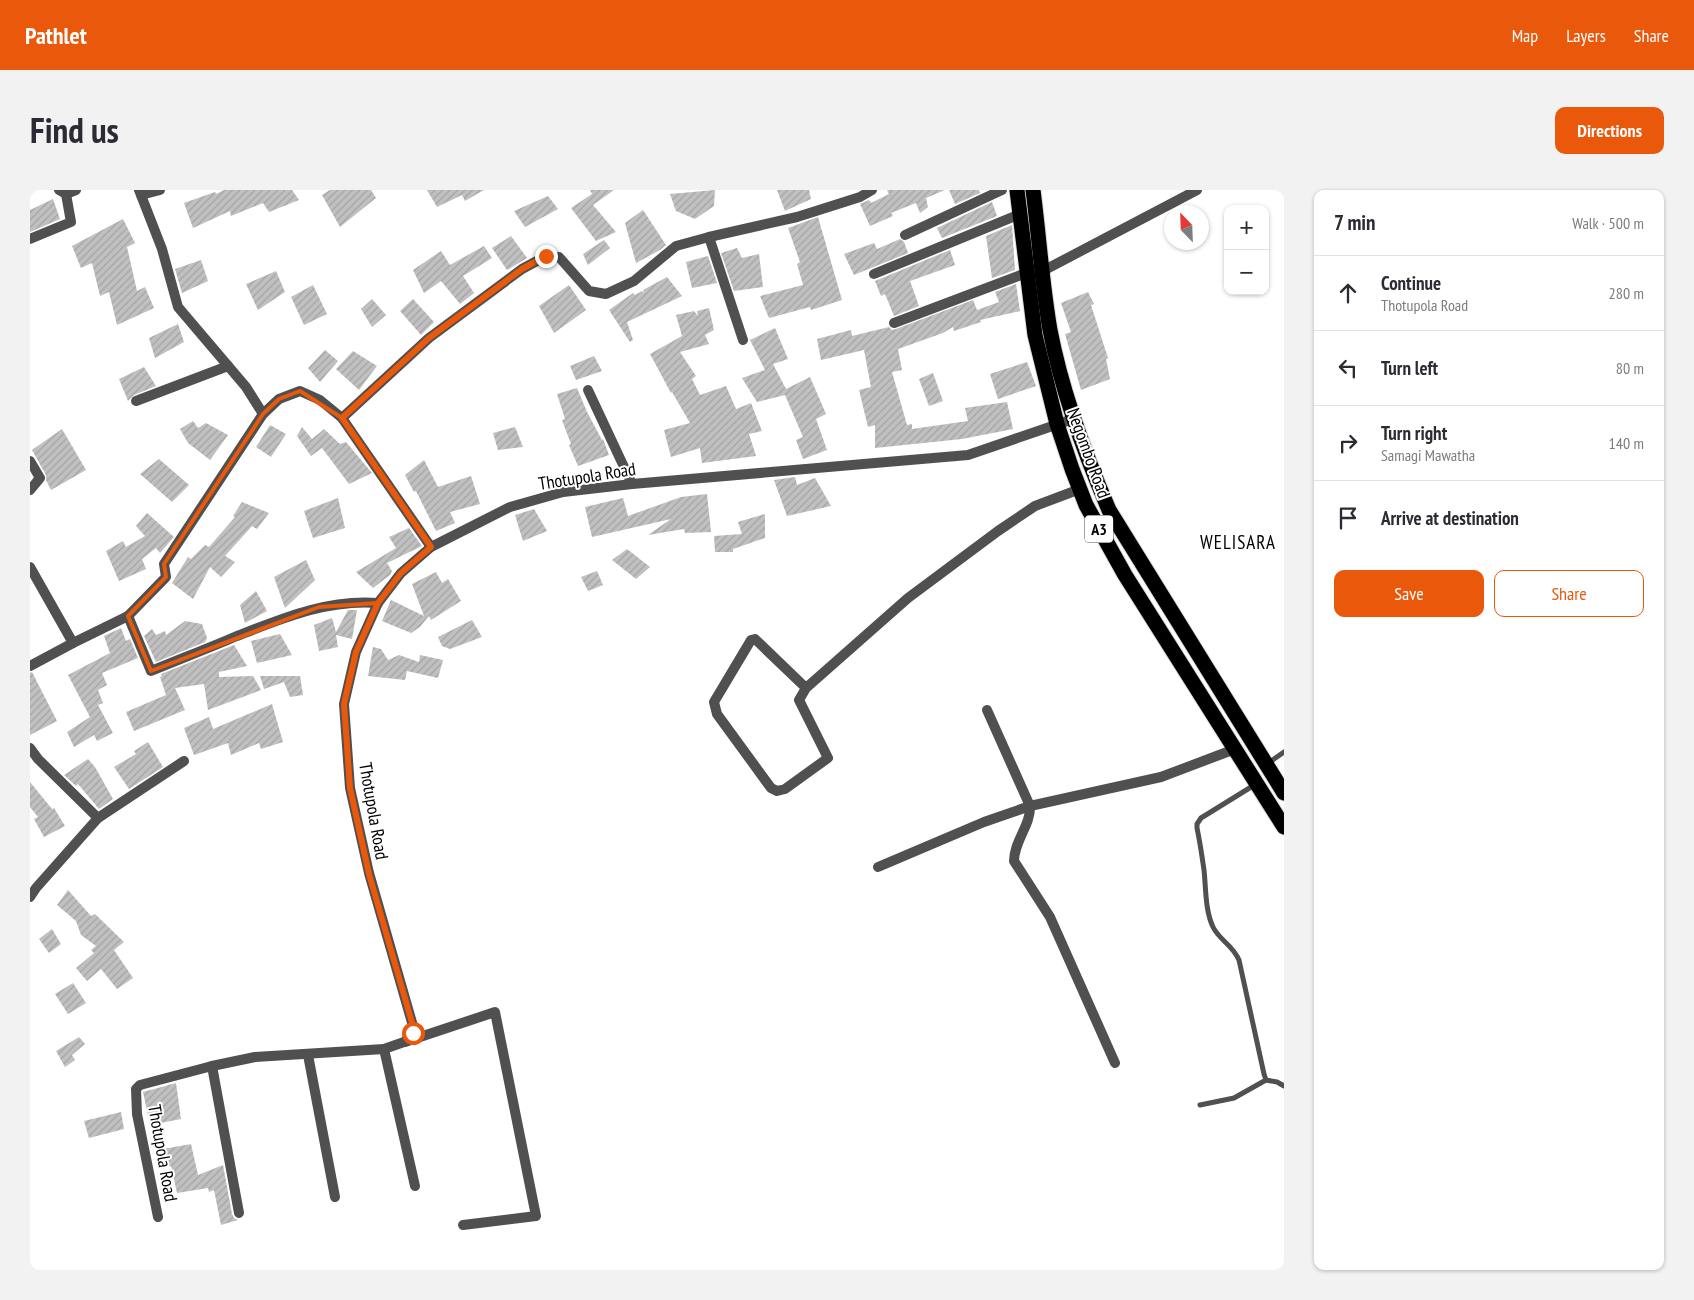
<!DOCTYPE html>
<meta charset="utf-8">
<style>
:root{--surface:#fff;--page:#f2f2f3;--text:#2b2b33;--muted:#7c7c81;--line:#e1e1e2;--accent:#ea580c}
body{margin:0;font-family:"PT Sans Narrow",sans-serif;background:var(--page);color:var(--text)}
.controls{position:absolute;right:15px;top:15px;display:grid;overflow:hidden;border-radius:10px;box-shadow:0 1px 4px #0004}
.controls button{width:45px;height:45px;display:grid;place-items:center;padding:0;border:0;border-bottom:1px solid var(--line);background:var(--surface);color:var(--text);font:25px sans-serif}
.compass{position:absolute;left:1134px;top:15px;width:45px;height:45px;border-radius:50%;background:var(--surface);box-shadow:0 1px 4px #0004;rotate:337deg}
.stop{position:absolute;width:15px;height:15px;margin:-11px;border:4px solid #ea580c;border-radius:50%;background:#fff}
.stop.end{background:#ea580c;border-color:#fff;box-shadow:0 1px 5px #0008}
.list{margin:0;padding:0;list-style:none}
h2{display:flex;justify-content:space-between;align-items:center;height:65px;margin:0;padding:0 20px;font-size:21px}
h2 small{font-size:16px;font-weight:400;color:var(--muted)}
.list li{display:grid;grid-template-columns:32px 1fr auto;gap:15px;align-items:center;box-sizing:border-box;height:75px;padding:0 20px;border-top:1px solid var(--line)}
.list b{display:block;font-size:19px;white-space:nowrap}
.list p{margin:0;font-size:16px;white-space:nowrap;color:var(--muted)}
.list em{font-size:16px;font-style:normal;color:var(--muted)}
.actions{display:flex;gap:10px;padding:15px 20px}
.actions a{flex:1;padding:11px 0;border:1px solid var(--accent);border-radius:10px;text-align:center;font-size:18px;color:var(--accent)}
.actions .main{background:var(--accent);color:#fff}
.icon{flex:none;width:28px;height:28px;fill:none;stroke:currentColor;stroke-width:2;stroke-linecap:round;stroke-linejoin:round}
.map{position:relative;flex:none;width:1254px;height:1080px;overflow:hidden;border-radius:10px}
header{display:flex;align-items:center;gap:30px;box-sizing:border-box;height:70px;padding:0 25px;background:var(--accent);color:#fff}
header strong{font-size:24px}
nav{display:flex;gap:28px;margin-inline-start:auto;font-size:18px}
.intro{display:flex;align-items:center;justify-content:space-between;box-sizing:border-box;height:120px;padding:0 30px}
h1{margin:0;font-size:35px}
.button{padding:12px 22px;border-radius:10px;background:var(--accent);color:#fff;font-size:18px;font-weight:700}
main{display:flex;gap:30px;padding:0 30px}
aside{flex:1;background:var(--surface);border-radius:10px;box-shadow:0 1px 4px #0004}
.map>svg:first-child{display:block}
.building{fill:url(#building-hatch)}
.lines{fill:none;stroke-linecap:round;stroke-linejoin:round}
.highway-casing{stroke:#dbdbdb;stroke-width:17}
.lane{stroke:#505050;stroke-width:5}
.street{stroke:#505050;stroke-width:10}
.highway{stroke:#000;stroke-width:15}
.route{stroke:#ea580c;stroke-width:6}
.marked{fill:none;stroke:#e8590c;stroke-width:4;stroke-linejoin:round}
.labels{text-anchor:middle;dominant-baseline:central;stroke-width:4;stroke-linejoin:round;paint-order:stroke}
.shield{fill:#fff;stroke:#4c4c4c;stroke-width:1}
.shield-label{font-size:16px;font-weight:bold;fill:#000}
.street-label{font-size:18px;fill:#000;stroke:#fff}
.neighbourhood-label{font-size:19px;letter-spacing:1px;fill:#000;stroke:#fff}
</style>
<header>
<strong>Pathlet</strong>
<nav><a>Map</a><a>Layers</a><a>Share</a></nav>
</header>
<div class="intro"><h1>Find us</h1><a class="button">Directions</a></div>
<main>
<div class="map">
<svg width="1254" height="1080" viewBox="0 0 1254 1080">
<defs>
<pattern id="building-hatch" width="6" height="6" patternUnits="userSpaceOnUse" patternTransform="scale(1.25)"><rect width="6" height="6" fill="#c0c0c0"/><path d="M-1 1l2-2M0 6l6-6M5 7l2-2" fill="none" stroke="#a3a3a3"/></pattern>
</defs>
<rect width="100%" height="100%" fill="#fff"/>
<g class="building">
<path d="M194 0H262L269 10 239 22 233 13 201 26 200 21 163 38 154 13 185 2 186 4Z"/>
<path d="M300 0H341L346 8 310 37 292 5Z"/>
<path d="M397 0H454L435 11 432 5 407 17Z"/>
<path d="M560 0H584L563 15 586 42 566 51 541 18 562 4Z"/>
<path d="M685 0 684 16 665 29 646 21 640 4Z"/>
<path d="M747 0H779L781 9 755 21Z"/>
<path d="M857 0H915L896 8 898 17 890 23 886 13 861 23 863 26 840 36 830 14 839 10 841 13 859 4Z"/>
<path d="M919 0H949L950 3 925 14Z"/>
<path d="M518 6 528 19 495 37 484 21Z"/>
<path d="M23 9 30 29 0 42V20Z"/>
<path d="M962 12 967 26 912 48 907 38Z"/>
<path d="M613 20 636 55 630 60 606 73 595 33Z"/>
<path d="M788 27 812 110 781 120 780 117 739 128 730 106 773 95 767 74 770 72 758 38Z"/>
<path d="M93 29 105 53 97 57 107 101 115 97 124 118 87 135 79 102 70 106 62 73 51 78 42 56Z"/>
<path d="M982 35 985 80 962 88 956 46Z"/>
<path d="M481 46 497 68 477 80 462 58Z"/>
<path d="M870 49 874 52 878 63 824 85 814 64 844 53 847 59Z"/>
<path d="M574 50 580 58 558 75 553 64Z"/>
<path d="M454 56 462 68 433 86 444 103 430 114 411 91 394 103 383 80 411 61 420 75Z"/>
<path d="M707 58 712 68 729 64 733 97 704 101 691 63Z"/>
<path d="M920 60 925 75 880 91 889 116 864 126 855 104 851 106 845 91Z"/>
<path d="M678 66 687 93 662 98 656 72Z"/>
<path d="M171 70 178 91 152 103 145 79Z"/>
<path d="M246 81 255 102 228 120 216 94Z"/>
<path d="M637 87 652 106 597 132 603 150 600 152 579 120 603 103 605 105 612 101 614 103 613 100Z"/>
<path d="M986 94 990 121 950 130 951 132 924 141 923 137 913 143 868 159 872 180 862 182 877 235 882 234V239L938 231 935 218 977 212 983 239 932 249 845 258V235L838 237 829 200 841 197 834 160 791 170 787 149 821 140 822 146 859 137 862 140 866 139 943 110 947 120 969 112 965 102Z"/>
<path d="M283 95 297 124 274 135 261 107Z"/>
<path d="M539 95 556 120 524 143 509 116Z"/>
<path d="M1058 102 1064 114 1061 115 1078 168 1076 169 1080 189 1051 200 1035 144 1041 142 1031 113Z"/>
<path d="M342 109 356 125 342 137 331 119Z"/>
<path d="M383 109 404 132 391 145 370 121Z"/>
<path d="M679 118 684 140 675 145 679 154 650 162 666 186 662 189 670 205 696 196 706 219 721 213 732 241 719 244 726 266 672 273 670 258 641 267 634 240 660 233 642 202 641 203 620 164 652 146 646 125 664 121 668 126 667 121Z"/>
<path d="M148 134 154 152 125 168 119 148Z"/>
<path d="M745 138 758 169 743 174 756 199 780 187 796 224 786 229 797 260 773 269 766 250 773 247 755 205 727 212 712 188 735 180 720 150Z"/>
<path d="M295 160 308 171 290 192 278 178Z"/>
<path d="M323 161 347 176 329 200 306 179Z"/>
<path d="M564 166 572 181 546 190 540 176Z"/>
<path d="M997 172 1006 196 968 209 960 184Z"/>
<path d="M114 177 126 196 104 205 98 211 89 189Z"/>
<path d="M903 183 913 211 899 216 889 189Z"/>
<path d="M547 198 557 222 572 250 573 249 579 265 548 276 539 255 541 254 532 230 535 229 527 204Z"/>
<path d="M163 231 168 238 176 233 198 245 180 270 158 253 150 239Z"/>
<path d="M240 235 256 244 241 267 226 257Z"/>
<path d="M272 237 282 249 294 239 310 254 316 252 342 283 319 294 292 258 281 266 267 246Z"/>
<path d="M485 237 493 257 468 260 463 243Z"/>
<path d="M32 239 56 280 21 300 16 290V285L2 260Z"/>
<path d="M129 269 159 295 142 312 110 284Z"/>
<path d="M394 270 408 297 441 286 450 314 420 322 425 333 406 341 386 301 384 302 375 285Z"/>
<path d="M765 287 767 295 785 288 801 316 757 326 744 290Z"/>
<path d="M677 304 681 342 655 343 654 339 618 345 641 329 562 347 555 317 593 308 598 326 651 307Z"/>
<path d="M308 308 315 338 283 348 274 321Z"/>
<path d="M212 312 239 323 227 339 222 336 195 366 205 372 191 387 180 377 163 409 142 393 158 367 161 369 175 355 179 357 205 327 203 326Z"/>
<path d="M504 319 517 341 493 351 485 325Z"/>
<path d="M117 323 144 347 130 363 126 358 112 369 116 379 89 391 76 361 93 351 96 357 115 346 106 336Z"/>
<path d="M735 324V348L703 359V362H685L684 346 712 344 708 332Z"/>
<path d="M379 338 392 356 357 373 362 381 360 385 343 398 326 382 366 358 359 347Z"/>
<path d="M597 359 620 377 606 389 582 370Z"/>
<path d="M276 370 285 390 255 418 244 387Z"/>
<path d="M567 381 573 395 558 401 551 387Z"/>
<path d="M406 382 412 393 418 389 431 411 401 430 399 426 390 437 381 443 352 431 361 410 394 426 382 394Z"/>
<path d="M226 401 237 421 215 433 210 415Z"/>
<path d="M318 420H327L322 449 306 445 308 457 289 461 284 435 302 428 306 442Z"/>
<path d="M442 430 452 447 420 459 412 456 408 447Z"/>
<path d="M155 431 172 434 177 448 175 452 126 472 114 446 122 439 126 445 135 441 136 445Z"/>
<path d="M91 438 96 451 100 449 108 468 72 483 77 495 68 500 73 513 68 515 83 543 67 551 64 545 44 557 37 542 60 527 38 485 80 463 74 446Z"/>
<path d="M250 444 262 465 227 473 221 451Z"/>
<path d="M204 455 217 476 189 482V487L223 486 231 500 178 520 174 494 145 498 155 520 104 541 96 522 136 505 130 487 132 486 131 484Z"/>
<path d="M343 457 351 459 358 470 369 465 389 472 390 465 413 470 408 488 377 481 375 490 338 486Z"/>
<path d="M2 482 27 531 0 545V483Z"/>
<path d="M230 486H270L273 505 260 507 254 492 234 499Z"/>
<path d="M242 514 253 552 231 559 229 553 201 565 198 553 164 565 154 538 179 527 183 539Z"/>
<path d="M118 552 133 577 99 599 84 577 106 564 104 561Z"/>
<path d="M58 569 65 577 83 609 69 619 48 594 46 596 34 585Z"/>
<path d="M0 592 22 619 24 618 35 636 14 647 4 629 8 627 0 617Z"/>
<path d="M38 700 61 726 65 724 94 752 84 760 103 788 87 799 71 779 57 791 46 778 64 763 61 760 66 756 51 745 46 731 27 715Z"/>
<path d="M22 739 31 754 19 763 9 749Z"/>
<path d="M43 793 56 813 38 824 25 804Z"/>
<path d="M49 847 55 854 42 865 45 870 35 877 26 861Z"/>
<path d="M146 893 151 929 120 935 113 902Z"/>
<path d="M91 922 94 939 59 948 54 931Z"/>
<path d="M161 954 168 985 193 975 202 1024 204 1028 208 1030 191 1035 184 1000 179 1002 178 998 147 1003 141 976 136 977 133 959Z"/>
</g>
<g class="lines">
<defs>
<g id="highway">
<path d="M987 0 1005 145 1027 234 1042 279 1056 315 1095 385 1254 637"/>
<path d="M1003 0C1009 46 1012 94 1020 140 1032 203 1054 262 1079 320L1254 603"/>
</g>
</defs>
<use href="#highway" class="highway-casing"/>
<g class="lane">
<path d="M1237 574 1254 562"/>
<path d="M1226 594 1171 628 1167 634V638C1170 652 1172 666 1174 680 1176 698 1175 720 1183 737 1190 751 1202 754 1209 770L1234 884 1236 890 1247 892 1254 896"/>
<path d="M1170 915 1204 908 1236 890"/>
</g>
<g class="street">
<path d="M29 0 36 4 46 0"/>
<path d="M109 0 132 59 148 117 216 197 233 224"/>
<path d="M111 5 130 0"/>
<path d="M875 45 972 0"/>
<path d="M679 47 713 150"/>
<path d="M0 49 41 32 36 4"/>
<path d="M844 84 990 24"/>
<path d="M1007 84 1167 0"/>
<path d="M864 133 996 83"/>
<path d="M558 200 602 294"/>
<path d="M106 211 198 176"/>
<path d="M312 228 399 148 492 79 516 66 529 67 559 101 576 104 604 91 646 56 679 47 767 27 830 7 842 0"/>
<path d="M0 271 10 288 0 300"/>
<path d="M0 377 43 453"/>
<path d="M98 426 136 387 134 374 233 224 249 209 270 201 290 210 312 228 401 357"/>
<path d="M0 476 43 453 98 426 121 481C150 469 179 458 207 446 253 428 298 409 348 413"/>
<path d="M776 498 725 449 721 450 684 512 687 524 741 598 747 601 755 599 798 568 769 510 776 498 878 408 968 341 1005 316 1050 299"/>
<path d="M957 520 1000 616C1001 635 984 651 984 671L1020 727 1085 873"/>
<path d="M0 558 8 569 68 628"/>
<path d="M848 677 954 632 1000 616 1131 587 1205 559"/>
<path d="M0 707 6 698 68 628 154 571"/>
<path d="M375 852 465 822 506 1026 433 1035"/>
<path d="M354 859 385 996"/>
<path d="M278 865 305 1007"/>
<path d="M182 876 209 1023"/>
<path d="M128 1027 107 924 106 899 110 895 182 876 225 867 354 859 374 852 383 843V836L339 683 320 598 314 514 326 462 348 413 371 383 401 357 480 317 533 302 602 294 938 265 1043 229"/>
</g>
<use href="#highway" class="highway"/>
</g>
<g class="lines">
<path class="route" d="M383 843V836L339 684 320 598 314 514 326 462 348 413 371 383 401 357 312 228 399 148 492 79 516 66"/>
</g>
<path class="marked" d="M270 201 312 228 401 357 371 383 348 413 289 417 121 481 98 426 136 387 134 374 233 224 249 209Z"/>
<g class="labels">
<rect class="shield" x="1055" y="325.5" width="28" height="27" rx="4"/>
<g class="shield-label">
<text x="1069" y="339">A3</text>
</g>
<g class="street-label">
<text transform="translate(1059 263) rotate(70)">Negombo Road</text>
<text transform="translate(557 286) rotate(-9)">Thotupola Road</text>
<text transform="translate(344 621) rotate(80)">Thotupola Road</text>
<text transform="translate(133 963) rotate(80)">Thotupola Road</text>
</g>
<g class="neighbourhood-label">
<text x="1208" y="352">WELISARA</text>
</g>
</g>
</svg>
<div class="controls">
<button>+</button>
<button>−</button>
</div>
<svg class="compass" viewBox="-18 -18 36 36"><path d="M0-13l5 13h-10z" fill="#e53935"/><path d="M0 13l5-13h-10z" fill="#7c7c81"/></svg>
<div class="stop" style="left:383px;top:843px"></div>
<div class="stop end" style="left:516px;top:66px"></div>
</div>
<aside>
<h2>7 min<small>Walk · 500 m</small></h2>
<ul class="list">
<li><svg class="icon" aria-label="ahead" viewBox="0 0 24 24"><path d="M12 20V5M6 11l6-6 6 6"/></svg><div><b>Continue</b><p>Thotupola Road</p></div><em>280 m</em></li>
<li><svg class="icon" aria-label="left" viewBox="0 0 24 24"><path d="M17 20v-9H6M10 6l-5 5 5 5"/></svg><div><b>Turn left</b></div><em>80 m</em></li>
<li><svg class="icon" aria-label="right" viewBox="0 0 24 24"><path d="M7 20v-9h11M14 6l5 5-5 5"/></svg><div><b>Turn right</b><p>Samagi Mawatha</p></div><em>140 m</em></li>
<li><svg class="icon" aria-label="arrive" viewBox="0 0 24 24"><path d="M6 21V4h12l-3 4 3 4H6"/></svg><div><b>Arrive at destination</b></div></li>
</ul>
<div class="actions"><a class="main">Save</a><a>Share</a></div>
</aside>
</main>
